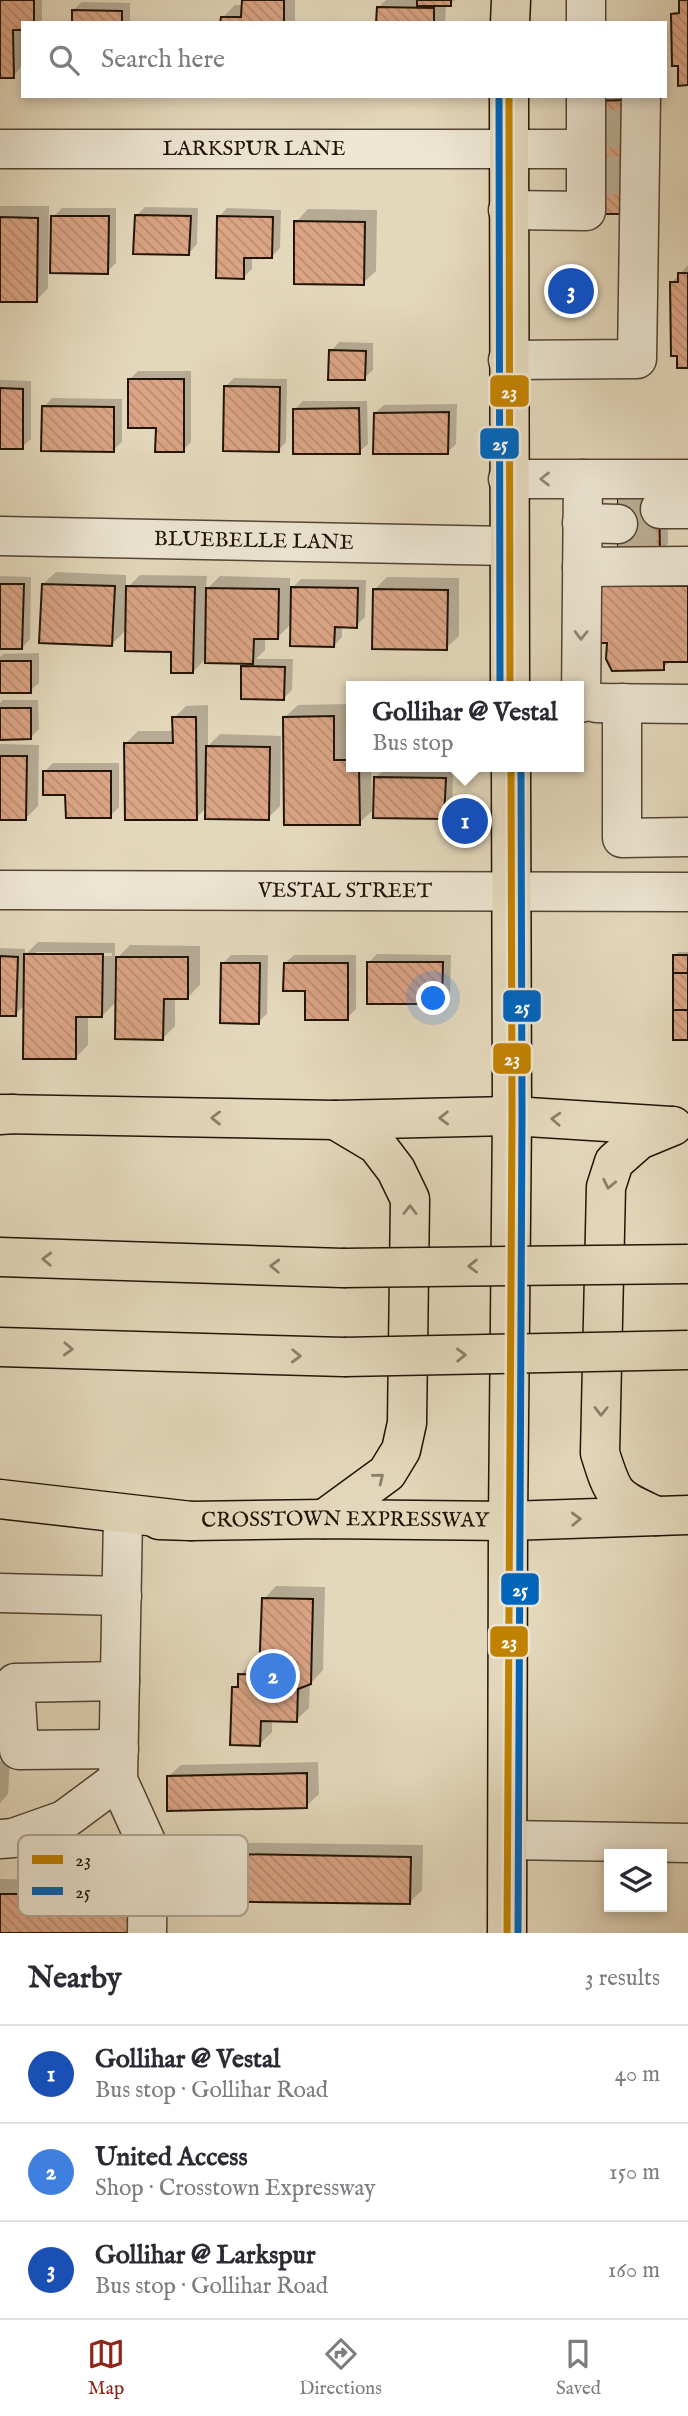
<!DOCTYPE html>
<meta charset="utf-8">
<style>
:root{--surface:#fff;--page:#f7f7f7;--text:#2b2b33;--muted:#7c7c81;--line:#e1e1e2;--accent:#8f2418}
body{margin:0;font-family:"IM FELL English",serif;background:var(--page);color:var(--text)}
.controls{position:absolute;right:21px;bottom:21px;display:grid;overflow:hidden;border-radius:0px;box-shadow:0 4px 10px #0003}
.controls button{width:63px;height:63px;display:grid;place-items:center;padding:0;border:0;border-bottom:2px solid var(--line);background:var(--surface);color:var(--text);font:35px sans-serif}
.you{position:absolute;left:434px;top:999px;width:24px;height:24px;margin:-18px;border:5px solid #fff;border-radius:50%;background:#1a73e8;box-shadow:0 0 0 10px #1a73e833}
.badge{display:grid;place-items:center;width:46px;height:46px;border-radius:50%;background:var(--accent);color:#fff;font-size:23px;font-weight:700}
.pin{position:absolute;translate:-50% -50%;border:4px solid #fff;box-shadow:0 2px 7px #0006}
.popup{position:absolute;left:346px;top:681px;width:238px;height:91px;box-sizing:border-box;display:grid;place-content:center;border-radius:0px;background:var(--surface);filter:drop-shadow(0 2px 5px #0005);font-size:23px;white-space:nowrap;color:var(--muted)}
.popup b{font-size:26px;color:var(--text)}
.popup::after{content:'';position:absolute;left:50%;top:100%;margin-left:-14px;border:14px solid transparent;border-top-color:var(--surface)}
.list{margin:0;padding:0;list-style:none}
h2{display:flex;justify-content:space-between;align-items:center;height:91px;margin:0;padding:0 28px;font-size:30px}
h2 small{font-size:23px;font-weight:400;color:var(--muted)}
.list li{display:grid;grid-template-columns:46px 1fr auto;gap:21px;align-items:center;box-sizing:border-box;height:98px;padding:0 28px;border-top:2px solid var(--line)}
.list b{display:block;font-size:26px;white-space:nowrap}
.list p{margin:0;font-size:23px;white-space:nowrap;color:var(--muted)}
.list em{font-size:23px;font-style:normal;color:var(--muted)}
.icon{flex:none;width:38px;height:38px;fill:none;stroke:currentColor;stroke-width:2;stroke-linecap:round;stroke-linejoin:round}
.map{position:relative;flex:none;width:688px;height:1933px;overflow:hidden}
.search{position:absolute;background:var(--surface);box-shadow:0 4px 10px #0003;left:21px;right:21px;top:21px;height:77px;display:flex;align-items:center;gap:18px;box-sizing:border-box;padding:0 24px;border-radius:0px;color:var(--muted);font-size:26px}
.sheet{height:385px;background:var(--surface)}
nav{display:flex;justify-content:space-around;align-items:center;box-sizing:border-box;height:98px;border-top:2px solid var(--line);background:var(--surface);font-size:19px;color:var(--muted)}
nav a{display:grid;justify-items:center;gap:4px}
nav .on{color:var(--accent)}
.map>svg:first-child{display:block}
.shadow{fill:#0003;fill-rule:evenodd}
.building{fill:url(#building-back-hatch);stroke:#211405;stroke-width:2}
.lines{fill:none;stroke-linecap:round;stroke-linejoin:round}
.minor-tunnel{stroke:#bdb197;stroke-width:38;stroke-dasharray:38 19;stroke-linecap:butt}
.minor-casing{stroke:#524533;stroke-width:41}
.major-casing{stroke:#211405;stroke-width:41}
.highway-casing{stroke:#211405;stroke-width:41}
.minor{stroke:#ede6d3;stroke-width:38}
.major{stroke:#e4d8bc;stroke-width:38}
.highway{stroke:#e4d8bc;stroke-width:38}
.highway-bridge-casing{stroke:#211405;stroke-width:41;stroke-linecap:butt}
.highway-bridge{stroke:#e4d8bc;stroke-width:38}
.bus-1-casing{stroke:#ede6d3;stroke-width:12}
.bus-2-casing{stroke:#ede6d3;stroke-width:12}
.bus-1{stroke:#c28201;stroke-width:7}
.bus-2{stroke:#0065bd;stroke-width:7}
.oneway{stroke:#918876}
.oneway2{stroke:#8c806a}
.labels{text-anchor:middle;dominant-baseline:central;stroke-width:5;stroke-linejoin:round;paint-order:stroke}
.street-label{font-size:21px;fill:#211405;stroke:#ede6d3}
.key{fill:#ede6d3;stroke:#b0a795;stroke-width:2}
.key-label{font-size:19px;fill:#211405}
.line-badge{stroke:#ede6d3;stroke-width:2.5}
.badge-label{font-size:19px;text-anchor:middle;font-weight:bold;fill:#fff}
</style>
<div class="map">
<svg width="688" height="1933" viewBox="0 0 688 1933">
<defs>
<pattern id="building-back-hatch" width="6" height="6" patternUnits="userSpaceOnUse" patternTransform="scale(1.75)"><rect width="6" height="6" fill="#daa485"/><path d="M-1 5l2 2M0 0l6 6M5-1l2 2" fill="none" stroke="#bb8c71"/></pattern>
</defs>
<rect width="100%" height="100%" fill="#e4d8bc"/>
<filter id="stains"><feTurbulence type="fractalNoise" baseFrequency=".00286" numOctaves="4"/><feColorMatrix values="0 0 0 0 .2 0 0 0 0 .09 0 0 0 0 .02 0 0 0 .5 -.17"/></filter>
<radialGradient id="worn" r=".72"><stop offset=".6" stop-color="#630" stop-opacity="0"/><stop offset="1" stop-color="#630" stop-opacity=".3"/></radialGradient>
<g class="shadow">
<path d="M0 0H42V20L39 23H23L21 67 13 76H0Z"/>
<path d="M244 0H295V23H222V18L235 5H244Z"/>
<path d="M386 0H455L450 4H446L445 23H378V8Z"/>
<path d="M82 2 130 3V23H73V10Z"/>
<path d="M597 97H628L629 208Z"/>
<path d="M0 206H49L48 288 36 301 0 300Z"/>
<path d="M145 207 198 208 197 244 189 253 136 216Z"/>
<path d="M62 208H116V263L107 272 53 217Z"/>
<path d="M227 208 281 210 280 248 271 257H252V269L244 277 219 217Z"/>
<path d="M308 209 377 210 376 271 363 283 296 222Z"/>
<path d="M688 265V366L672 282Z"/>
<path d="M339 342 373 343V370L364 378 331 351Z"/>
<path d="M138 371H191V442L183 450 158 426 129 380Z"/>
<path d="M234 378 287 379 286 442 278 451 225 387Z"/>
<path d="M0 380 31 381V439L22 447H0Z"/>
<path d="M52 398 122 399V442L113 450 44 407Z"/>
<path d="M303 401H367L368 444 359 452 295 409Z"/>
<path d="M457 404 456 444 448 452 375 413 384 405Z"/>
<path d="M667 489 668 544 659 552 620 553Z"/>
<path d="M56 572 126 575V589L140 575 207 576 206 590 220 576 290 578V590L301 579 366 580 365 617 356 626H342V637L334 646 292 623 277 638 265 637V650L256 659H293L292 690 284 698 243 667 248 662 207 657 193 672 173 650 127 629 112 644 43 584Z"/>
<path d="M688 574V660L671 661 663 668 608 641 599 587Z"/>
<path d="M0 576 31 577 30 639 22 648 0 647Z"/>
<path d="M387 577 459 578V636L446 648 375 589Z"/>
<path d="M39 653V683L30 691 0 692V657L3 654Z"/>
<path d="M3 700H38L39 729 30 738H0V703Z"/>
<path d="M346 704V748H351V767H371L372 811 359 823 285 717 298 705Z"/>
<path d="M208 705V746L220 734 281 736 280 806 268 818 207 807 196 818 125 744 138 731H174V718L186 706Z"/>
<path d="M0 744 39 745 38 806 26 818H0Z"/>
<path d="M53 763H119V807L110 816 67 793 44 772Z"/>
<path d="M384 769 453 770 452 809 444 818 376 778Z"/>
<path d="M38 942 115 943 114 999H118V957L130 945 200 946V985L188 997H175V1026L163 1038 118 1000 102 1016H88V1045L75 1058 26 1004 15 1014H0V948L25 949V955ZM36 952 112 953V956H36Z"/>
<path d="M678 952H688V1038L674 956Z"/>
<path d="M377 954 451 955 450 994 442 1002 369 962Z"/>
<path d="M231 955H268L267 1014 258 1022 223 963Z"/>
<path d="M294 955H356V1009L347 1018 307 989 285 963Z"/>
<path d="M276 1586 325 1587 323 1670 310 1684 309 1708 296 1720 272 1719V1732L260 1744 234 1688 240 1682V1675L252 1663H261L264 1599Z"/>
<path d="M0 1761H10L8 1794 0 1803Z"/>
<path d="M318 1762 319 1794 306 1806 168 1777 181 1765Z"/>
<path d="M81 1838 148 1841 144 1933H0V1879L65 1880V1854Z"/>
<path d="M186 1842 423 1845 422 1890 410 1902 174 1854Z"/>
</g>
<g class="building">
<path d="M0 0H34V23H23V30H13L14 78H0Z"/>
<path d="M242 0H284V23H220L221 17H241Z"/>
<rect x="417" y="0" width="34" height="6"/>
<path d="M679 0H688V85L678 86V66H672L671 14 679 13Z"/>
<path d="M377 7 434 8V23H376Z"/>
<path d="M72 10 122 11V23H72Z"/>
<path d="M625 100 626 214H592L591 101Z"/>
<path d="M135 215 191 216 189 255 133 254Z"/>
<path d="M51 216H109L108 274 50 273Z"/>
<path d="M217 216 273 217 272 258H244V279L216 278Z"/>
<path d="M0 217 38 218 37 302H0Z"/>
<path d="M294 221 365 222 364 285 294 284Z"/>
<path d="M678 273H688V368H677V356H671L670 282H678Z"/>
<path d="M329 350 366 351 365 380H328Z"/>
<path d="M128 379H184V452H155L156 428H128Z"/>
<path d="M224 386 280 387 279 452 223 451Z"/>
<path d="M0 388 23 389V449H0Z"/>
<path d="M42 406 114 407V452L41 451Z"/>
<path d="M359 408 360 454H293V409Z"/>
<path d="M449 412 448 454H373L374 413Z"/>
<path d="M618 497H659L660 554H618Z"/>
<path d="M0 584H24L22 649H0Z"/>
<path d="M42 584 115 586 112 646 39 643Z"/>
<path d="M126 586 195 587 193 673H171V652L125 651Z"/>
<path d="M598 586H688V662H664V670L612 671 606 659 607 643H597Z"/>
<path d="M291 587 358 588 357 628 335 627 334 647 290 646Z"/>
<path d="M206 588 279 589 278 639H254L253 664 205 663Z"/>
<path d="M373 589 448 590 447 650 372 649Z"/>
<rect x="0" y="661" width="31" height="32"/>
<path d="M241 666 285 667 284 700 241 699Z"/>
<path d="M0 708H31V739L0 740Z"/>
<path d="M334 716V760H351V767H359L360 825H284L283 717Z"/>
<path d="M172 717H196L197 820H125L124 743H173Z"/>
<path d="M206 746 270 747 269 820 205 819Z"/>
<path d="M0 756H27L26 820H0Z"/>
<path d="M43 771H111V818H66L65 795H43Z"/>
<path d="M374 777 446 778 444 819 373 818Z"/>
<path d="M24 954H103L102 1017H76V1059H23Z"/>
<rect x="673" y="955" width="15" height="18"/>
<path d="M0 956 18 957 16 1016H0Z"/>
<path d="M116 957H188V999H164L163 1040 115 1039Z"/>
<path d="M367 962H443L442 1004H367Z"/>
<path d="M221 963H260L259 1024 220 1023Z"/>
<path d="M284 963H348V1020H305V991H283Z"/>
<rect x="673" y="973" width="15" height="37"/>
<rect x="673" y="1010" width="15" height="30"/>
<path d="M262 1598 313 1599 311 1684 298 1689 297 1722 261 1721 260 1746 230 1745 232 1687H238V1674L259 1675Z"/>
<path d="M307 1773V1808L167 1811V1776Z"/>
<path d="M64 1853 133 1856 130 1933H0V1894H62Z"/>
<path d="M172 1853 411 1857 410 1904 172 1901Z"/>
</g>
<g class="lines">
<g class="minor-tunnel">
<path d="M591 128 625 129"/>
<path d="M592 175H626"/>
<path d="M618 509H660"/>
<path d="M618 544 660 543"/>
</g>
<defs>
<g id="minor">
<path d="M586 23V0"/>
<path id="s1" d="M0 149H585"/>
<path d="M508 210 586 211V96"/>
<path d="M508 360 637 359 641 96"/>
<path d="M508 479H688"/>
<path d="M660 509H688"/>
<path d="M582 523 618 524"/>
<path id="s2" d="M0 536 508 546"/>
<path d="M582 567 688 566"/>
<path d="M581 703 583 479"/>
<path d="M596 703 688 704"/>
<path d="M622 703V838L688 837"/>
<path id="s3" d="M0 890 688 892"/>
<path d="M123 1517 118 1780 148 1846 147 1933"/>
<path d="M0 1593 122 1596"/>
<path d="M119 1749 19 1750 15 1683 120 1681"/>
<path d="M0 1839 13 1838 64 1820 118 1780"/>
<path d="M508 1840 688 1843"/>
</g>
<g id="major">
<path d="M510 23 511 0"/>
<path d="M509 96 510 686"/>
<path d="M0 1114 335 1120 512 1116"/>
<path d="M324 1519 387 1473 401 1450 407 1423 410 1199 396 1170 377 1145 335 1120"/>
<path id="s4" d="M159 1520 191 1521 324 1519 508 1521 688 1515"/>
<path d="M507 1933 508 1521 512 1116 511 767"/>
</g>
<g id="highway">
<path d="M0 1115 13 1114"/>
<path d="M512 1116 671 1126"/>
<path d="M0 1257 343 1268"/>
<path d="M0 1347 344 1357"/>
<path d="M0 1499 191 1521"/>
<path d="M656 1516C614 1496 614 1498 600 1453L606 1187 614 1162 639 1140 673 1126"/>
</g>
</defs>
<use href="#minor" class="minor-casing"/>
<use href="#major" class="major-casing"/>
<use href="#highway" class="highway-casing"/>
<use href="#minor" class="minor"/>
<use href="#major" class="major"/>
<use href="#highway" class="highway"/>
<defs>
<g id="highway-bridge">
<path d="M343 1268 688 1264"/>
<path d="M344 1357 688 1350"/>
</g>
</defs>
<use href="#highway-bridge" class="highway-bridge-casing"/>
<use href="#highway-bridge" class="highway-bridge"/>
<defs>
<g id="bus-1">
<path d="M509 96 510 686"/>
<path d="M507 1933 512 1116 511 767"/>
</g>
<g id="bus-2">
<path d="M499 96 500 686"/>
<path d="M518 1933 522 1116 521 767"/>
</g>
</defs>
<use href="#bus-1" class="bus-1-casing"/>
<use href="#bus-2" class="bus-2-casing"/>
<use href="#bus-1" class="bus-1"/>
<use href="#bus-2" class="bus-2"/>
</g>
<defs><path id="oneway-chevron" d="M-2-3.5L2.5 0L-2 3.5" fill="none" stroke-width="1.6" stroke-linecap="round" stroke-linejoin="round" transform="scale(1.75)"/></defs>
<g class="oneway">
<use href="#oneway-chevron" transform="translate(545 479) rotate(180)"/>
<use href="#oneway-chevron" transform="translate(581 635) rotate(91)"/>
</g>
<g class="oneway2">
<use href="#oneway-chevron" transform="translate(216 1118) rotate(-179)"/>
<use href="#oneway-chevron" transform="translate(444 1118) rotate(179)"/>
<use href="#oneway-chevron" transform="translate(556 1119) rotate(-177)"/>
<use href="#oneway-chevron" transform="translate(609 1184) rotate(102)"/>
<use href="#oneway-chevron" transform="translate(410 1210) rotate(-90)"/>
<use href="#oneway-chevron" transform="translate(47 1259) rotate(-178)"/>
<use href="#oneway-chevron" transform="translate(275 1266) rotate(-178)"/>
<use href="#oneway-chevron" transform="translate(473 1266) rotate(179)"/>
<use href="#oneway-chevron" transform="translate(68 1349) rotate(2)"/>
<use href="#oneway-chevron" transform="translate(461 1355) rotate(-1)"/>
<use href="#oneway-chevron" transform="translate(296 1356) rotate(2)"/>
<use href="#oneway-chevron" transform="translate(601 1411) rotate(91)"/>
<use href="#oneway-chevron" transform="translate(379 1478) rotate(-39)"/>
<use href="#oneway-chevron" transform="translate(576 1519) rotate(-2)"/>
</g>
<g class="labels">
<g class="street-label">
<text stroke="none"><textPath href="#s1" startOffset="254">LARKSPUR LANE</textPath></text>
<text stroke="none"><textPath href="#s2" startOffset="254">BLUEBELLE LANE</textPath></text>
<text stroke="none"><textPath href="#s3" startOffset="345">VESTAL STREET</textPath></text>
<text stroke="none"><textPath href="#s4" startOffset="186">CROSSTOWN EXPRESSWAY</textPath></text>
</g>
</g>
<rect x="18" y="1835" width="230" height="81" rx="10" class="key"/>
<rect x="32" y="1855" width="31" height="9" fill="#c28201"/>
<rect x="32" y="1887" width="31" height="8" fill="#0065bd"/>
<g class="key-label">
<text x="75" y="1866">23</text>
<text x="75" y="1898">25</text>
</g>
<g class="line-badge">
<rect x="489" y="374" width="41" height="34" rx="7" fill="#c28201"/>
<rect x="479" y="427" width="41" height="33" rx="7" fill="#0065bd"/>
<rect x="502" y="989" width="40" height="34" rx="7" fill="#0065bd"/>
<rect x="492" y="1042" width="40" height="33" rx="7" fill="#c28201"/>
<rect x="500" y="1572" width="40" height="34" rx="7" fill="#0065bd"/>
<rect x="489" y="1625" width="40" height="33" rx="7" fill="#c28201"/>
</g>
<g class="badge-label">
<text x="509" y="398">23</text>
<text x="500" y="450">25</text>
<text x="522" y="1013">25</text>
<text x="512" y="1065">23</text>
<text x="520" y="1596">25</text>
<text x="509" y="1648">23</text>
</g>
<rect width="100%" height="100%" filter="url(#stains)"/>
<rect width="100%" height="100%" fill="url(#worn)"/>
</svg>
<div class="controls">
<button><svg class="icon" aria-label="layers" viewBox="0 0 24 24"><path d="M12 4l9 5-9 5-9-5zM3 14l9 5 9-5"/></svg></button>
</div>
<div class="you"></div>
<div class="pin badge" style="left:465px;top:821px;background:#1a4fb4">1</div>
<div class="popup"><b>Gollihar @ Vestal</b>Bus stop</div>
<div class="pin badge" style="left:273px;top:1676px;background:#3f7fe0">2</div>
<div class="pin badge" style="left:571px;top:291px;background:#1a4fb4">3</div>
<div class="search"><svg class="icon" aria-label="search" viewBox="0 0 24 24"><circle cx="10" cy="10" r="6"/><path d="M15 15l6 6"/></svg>Search here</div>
</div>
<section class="sheet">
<h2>Nearby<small>3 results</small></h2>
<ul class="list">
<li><span class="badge" style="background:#1a4fb4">1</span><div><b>Gollihar @ Vestal</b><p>Bus stop · Gollihar Road</p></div><em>40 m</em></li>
<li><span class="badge" style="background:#3f7fe0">2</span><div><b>United Access</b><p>Shop · Crosstown Expressway</p></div><em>150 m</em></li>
<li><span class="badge" style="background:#1a4fb4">3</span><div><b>Gollihar @ Larkspur</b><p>Bus stop · Gollihar Road</p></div><em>160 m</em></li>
</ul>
</section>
<nav>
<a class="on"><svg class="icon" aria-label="map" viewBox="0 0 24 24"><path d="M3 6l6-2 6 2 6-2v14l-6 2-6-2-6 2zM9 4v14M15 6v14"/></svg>Map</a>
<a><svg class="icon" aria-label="directions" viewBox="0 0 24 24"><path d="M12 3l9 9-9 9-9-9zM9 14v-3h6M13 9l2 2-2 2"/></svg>Directions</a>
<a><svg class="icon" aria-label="saved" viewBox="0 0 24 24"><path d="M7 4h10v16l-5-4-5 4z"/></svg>Saved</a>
</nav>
